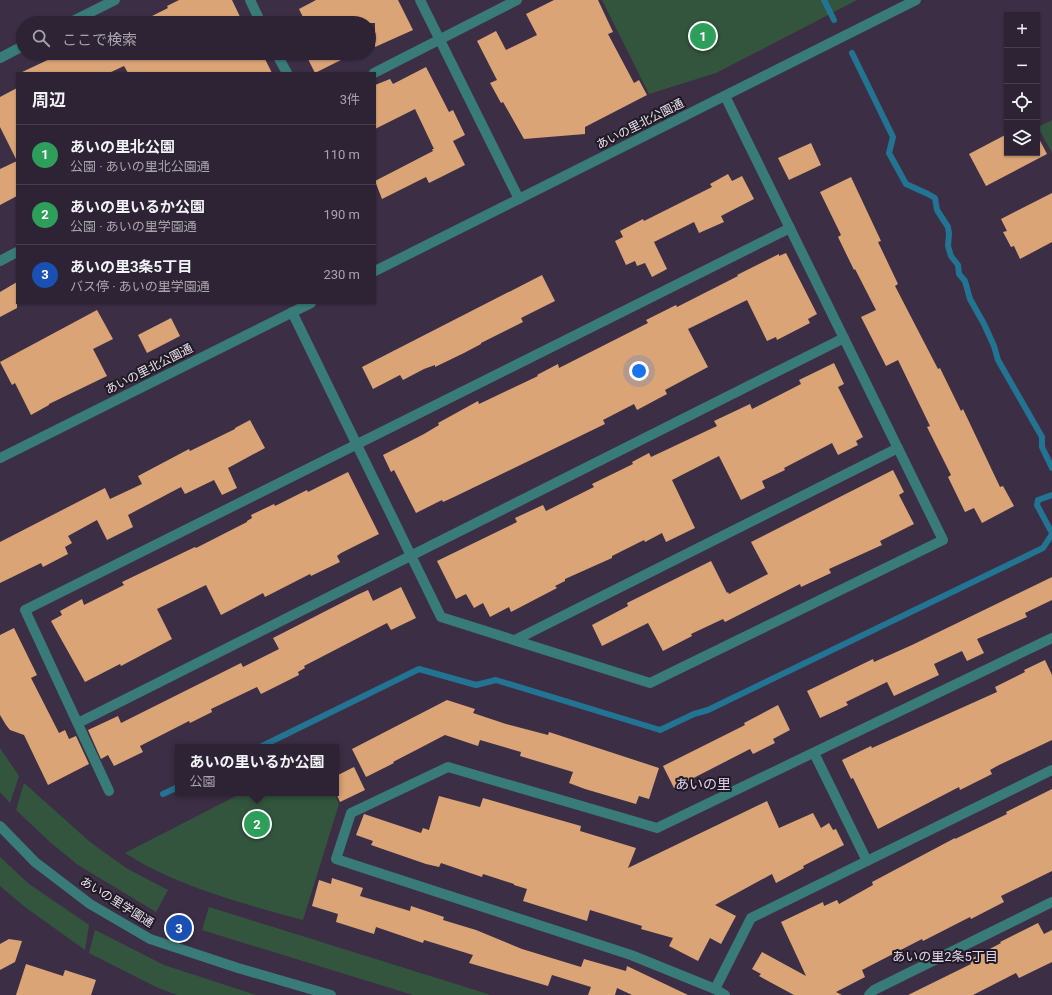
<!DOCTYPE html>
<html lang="ja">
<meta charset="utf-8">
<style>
:root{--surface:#2d2334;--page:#392f40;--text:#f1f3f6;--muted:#a7a4ac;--line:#48404f;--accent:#8bbbb9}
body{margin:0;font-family:Roboto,"Noto Sans JP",sans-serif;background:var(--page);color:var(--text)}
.controls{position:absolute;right:12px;top:12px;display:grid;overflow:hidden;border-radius:0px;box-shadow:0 1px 3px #0004}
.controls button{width:36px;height:36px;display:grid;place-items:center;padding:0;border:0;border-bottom:1px solid var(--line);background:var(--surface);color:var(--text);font:20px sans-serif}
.you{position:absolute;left:639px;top:371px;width:14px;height:14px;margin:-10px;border:3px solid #fff;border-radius:50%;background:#1a73e8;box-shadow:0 0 0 6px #1a73e833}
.badge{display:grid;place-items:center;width:26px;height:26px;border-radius:50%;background:var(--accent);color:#fff;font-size:13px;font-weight:700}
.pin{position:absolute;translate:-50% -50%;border:2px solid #fff;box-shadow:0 1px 4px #0006}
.popup{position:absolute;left:175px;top:744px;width:164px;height:52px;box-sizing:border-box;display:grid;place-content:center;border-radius:0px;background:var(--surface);filter:drop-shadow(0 1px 3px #0005);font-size:13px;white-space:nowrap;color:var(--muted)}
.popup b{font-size:15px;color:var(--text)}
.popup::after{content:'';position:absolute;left:50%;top:100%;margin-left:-8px;border:8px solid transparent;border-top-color:var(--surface)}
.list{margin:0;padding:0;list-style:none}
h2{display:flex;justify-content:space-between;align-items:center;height:52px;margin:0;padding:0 16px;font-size:17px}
h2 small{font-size:13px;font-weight:400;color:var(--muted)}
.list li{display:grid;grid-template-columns:26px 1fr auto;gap:12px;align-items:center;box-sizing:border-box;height:60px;padding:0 16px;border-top:1px solid var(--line)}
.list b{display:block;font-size:15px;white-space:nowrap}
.list p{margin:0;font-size:13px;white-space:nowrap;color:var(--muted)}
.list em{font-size:13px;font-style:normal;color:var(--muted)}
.icon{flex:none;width:22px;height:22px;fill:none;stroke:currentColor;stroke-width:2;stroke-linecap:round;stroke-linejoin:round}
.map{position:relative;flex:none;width:1052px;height:995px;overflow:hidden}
.search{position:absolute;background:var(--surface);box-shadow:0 1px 3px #0004;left:16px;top:16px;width:360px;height:44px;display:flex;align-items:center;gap:10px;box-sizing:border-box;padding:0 14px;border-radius:22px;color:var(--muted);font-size:15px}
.panel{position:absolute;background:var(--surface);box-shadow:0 1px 3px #0004;left:16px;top:72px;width:360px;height:232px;border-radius:0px}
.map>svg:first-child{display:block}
.green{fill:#33553e}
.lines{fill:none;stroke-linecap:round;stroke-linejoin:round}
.stream{stroke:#227492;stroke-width:6}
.building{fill:#dba476}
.minor{stroke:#397b78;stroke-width:10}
.labels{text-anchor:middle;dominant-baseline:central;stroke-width:4;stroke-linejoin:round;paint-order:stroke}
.street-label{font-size:12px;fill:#e8e0ee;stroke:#201a24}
.neighbourhood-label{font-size:13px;fill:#e2d1ed;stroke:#201a24}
.quarter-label{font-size:14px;fill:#e2d1ed;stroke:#201a24}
</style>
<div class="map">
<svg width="1052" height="995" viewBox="0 0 1052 995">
<rect width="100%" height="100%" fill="#3c2f45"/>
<g class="green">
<path d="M602 0H857L716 73 649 94Z"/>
<path d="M1052 120V153L1038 127Z"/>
<path d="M0 748 19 776 10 803 0 792Z"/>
<path d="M24 783 90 842 126 868 168 890 156 912 78 865 50 842 16 810Z"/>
<path d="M242 793H334L339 804 303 920C254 907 203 893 157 871 146 866 135 859 125 853Z"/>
<path d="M0 857 29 884 89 925 85 950 25 907 0 886Z"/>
<path d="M209 907 491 995H413L202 930Z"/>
<path d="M95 930 164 965 256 995H177L156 987 89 953Z"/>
</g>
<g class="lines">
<g class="stream">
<path d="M824 0 834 20"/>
<path d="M852 53 893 137 889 153 906 184 928 194 935 198 937 210 948 227 949 234 948 246 951 256 958 265 959 274 965 281 970 299 984 324 994 346 998 360 1042 437V447L1052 468"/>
<path d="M1052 495 1038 500 1037 505 1052 533"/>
<path d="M260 747 419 669 476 685 496 680 660 730 694 714 708 710 1043 548 1052 534"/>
<path d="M163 794 178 787"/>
</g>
</g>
<g class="building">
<path d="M179 0H232L243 23H138L168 8 167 6Z"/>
<path d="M316 0H398L413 30 375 47V23H306L299 9Z"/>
<path d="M554 0H598L613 32 608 34 634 83 639 80 647 95 585 127V134L524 139 503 102 501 103 490 83 497 80 477 41 496 31 506 50 537 35 526 14Z"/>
<path d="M52 53H262L272 73H128L124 66 109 73H20L54 57Z"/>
<path d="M305 53H337L341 60 315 73Z"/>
<path d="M426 67 449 112 453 110 465 135 453 141 465 165 429 183 426 177 382 199 375 181 433 151 432 149H434L415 109 375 129V85L390 79 393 84Z"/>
<path d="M17 88V196L0 205V169L17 161 0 127V97Z"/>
<path d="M1007 134V153H1037V135L1047 154 986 186 969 154Z"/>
<path d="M811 143 821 165 789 180 778 158Z"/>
<path d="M728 174 732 181 742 176 754 199 721 216 724 222 699 233 694 222 654 242 667 269 652 277 645 263 637 266 635 261 626 265 615 241 623 237 620 231 643 219 644 221 712 187 710 184Z"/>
<path d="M851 177 881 241 878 242 898 284 895 286 938 369 940 368 961 411 963 409 1000 487 1003 486 1014 506 982 523 974 508 965 512 948 477 951 475 927 427 930 426 898 360 886 366 861 317 876 310 855 269 854 270 838 237 841 235 820 192Z"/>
<path d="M1052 193V242L1020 259 1014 246 1011 247 1003 232 1007 231 1001 219Z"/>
<path d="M786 253 817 314 808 319 810 323 777 340 776 337 767 341 747 300 688 329 708 367 665 390 667 394 637 410 634 404 603 420 605 424 454 497 443 502 442 500 416 513 394 470 391 472 383 455 424 434 439 425 438 423 478 401 479 404 538 376 537 375 558 364 559 368 648 323 646 320 676 305 677 307 738 276 737 275 779 254V256Z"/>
<path d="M542 275 555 301 521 318 523 322 481 343V344L464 353 435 367V365L424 369 403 380 400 375 373 389 362 367Z"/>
<path d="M17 282V308L0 317V292Z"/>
<path d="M97 310 113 339 93 349 107 376 49 404V405L31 415 15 383 12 385 0 362Z"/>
<path d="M171 318 180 336 147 353 138 335Z"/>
<path d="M834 363 844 384 838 387 863 437 856 441 858 445 838 455 832 443 784 468 785 470 762 481 765 488 741 500 719 456 672 480 695 528 666 542 662 533 645 542 644 540 612 556V558L565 579V581L555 586 557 588 511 612 509 607 490 617 483 603 474 608 466 594 456 599 437 561 517 522 515 518 543 505 546 511 594 487 592 484 633 464 632 462 649 453 651 457 717 426 714 421 750 404 752 409 801 384 799 380Z"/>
<path d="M250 420 265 448 228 468 237 488 222 495 214 480 185 494 181 487 128 515 133 527 107 540 97 520 68 536 72 543 65 547 68 554 43 567 41 563 0 583V542L105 488 110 499 142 484 138 476 189 449 190 451 235 429V428Z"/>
<path d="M893 470 904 492 899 495 914 524 880 541 882 545 829 569 831 573 801 587 800 584 725 622 723 619 691 634 692 636 663 651 648 623 602 646 592 625 628 606 627 603 711 561 727 593 728 592 729 594 768 574 751 542Z"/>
<path d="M348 472 379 534 341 553 337 556 340 562 311 576 310 574 265 597 263 593 221 615 206 585 157 609 172 639 121 666 120 664 85 682 51 621 62 615 60 611 82 599 84 605 124 585 122 582 195 547 196 548 247 522V521L252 518 251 515 274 504 275 506 307 490 308 492Z"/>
<path d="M1052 577V600L1025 613 1027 617 977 639 984 653 967 661 962 651 934 664 939 675 894 696 887 682 846 702 848 705 820 718 807 691 873 659 874 662 912 645Z"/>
<path d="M401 587 416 618 391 630 387 623 304 666 305 668 298 672 299 675 261 694 257 687 211 709 212 712 190 723 189 721 140 746 143 752 114 766 108 755 101 759 88 730 118 716 121 723 241 663 243 667 279 649 273 638 357 595 368 590 373 601Z"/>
<path d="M14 628 37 675 31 678 59 733 65 730 69 739 76 736 89 764 48 785 24 735 10 730 6 725 0 715V635Z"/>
<path d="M1045 660 1052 675V740L999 765 990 770 992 774 960 790 959 787 878 829 853 778 851 779 842 760 871 746 872 748 997 692 995 687 1025 672 1024 670Z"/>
<path d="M447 700 475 709 473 713 506 724 548 735 549 732 659 768 649 799 639 796 636 804 585 789 569 783 573 772 520 756 521 752 480 740 478 746 445 735 393 762 394 763 366 777 352 749Z"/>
<path d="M778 705 790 730 773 739 775 743 753 754 750 749 674 788 663 766 745 725 744 723Z"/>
<path d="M354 767 365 790 340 802 336 793V776Z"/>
<path d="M1052 789V871L1001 896 1004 902 971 919 970 917 923 941 922 939 862 970 865 977 836 992 842 995H794L759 976 761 974 752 969 762 952 806 976 781 922 823 902 824 906 837 900 839 904 873 885 872 882 955 838V839L1007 814 1006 812Z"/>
<path d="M439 796 480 807 483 798 581 826 580 831 636 848 628 868 767 801 779 828 813 813 821 828 829 823 833 830 836 829 844 845 803 866 804 868 776 883 772 874 715 905 736 916 721 944 710 938 698 961 669 946 673 938 641 929 642 926 590 910 587 921 523 901 527 889 514 885V884L483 874 482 877 441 863 439 867 426 864 371 845 373 841 356 835 364 814 421 833 423 828 429 830Z"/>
<path d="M332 878 363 888 360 896 410 911 411 906 444 917 443 920 476 930 522 949 581 967 584 959 626 971 627 966 688 995H632L617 988 615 995H588L591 987 552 975 548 986 469 963 473 955 424 940 423 943 376 927 374 934 336 922 338 914 312 906 319 880 331 884Z"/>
<path d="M1038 923 1044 934 1052 930V962L1019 978 1016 973 973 995H908L971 964 969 960 1001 943 1000 942Z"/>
<path d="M9 939 22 941 15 962 0 970V944Z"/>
<path d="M26 964 63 976 65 970 96 980 91 995H16Z"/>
</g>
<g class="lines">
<g class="minor">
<path d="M250 0 261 23"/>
<path d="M420 0 519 199"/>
<path d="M69 23 115 0"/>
<path d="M276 53 287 73"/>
<path d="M0 58 23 46"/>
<path d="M374 73 517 0"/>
<path d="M0 261 17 252"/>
<path d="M375 271 916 0"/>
<path d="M292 312 441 617 650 683 943 540 725 96"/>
<path d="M0 458 311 303"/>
<path d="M515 640 898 448"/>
<path d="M78 723 844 338"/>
<path d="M814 753 867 861"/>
<path d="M109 791 25 610 790 228"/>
<path d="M0 826 35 862 90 904 150 939 238 968 331 995"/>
<path d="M715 989 751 918 1052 770"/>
<path d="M725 995 715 989 631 955 336 859 351 813 448 767 657 828 1052 638"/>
<path d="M869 995 874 990 1052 902"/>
</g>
</g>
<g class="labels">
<g class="street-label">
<text transform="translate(640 124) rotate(-27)">あいの里北公園通</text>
<text transform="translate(149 369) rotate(-27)">あいの里北公園通</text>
<text transform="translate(117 902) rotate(32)">あいの里学園通</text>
</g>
<g class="neighbourhood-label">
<text x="945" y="956">あいの里2条5丁目</text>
</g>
<g class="quarter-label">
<text x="703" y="784">あいの里</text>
</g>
</g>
</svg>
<div class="controls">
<button>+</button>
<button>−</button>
<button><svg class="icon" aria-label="locate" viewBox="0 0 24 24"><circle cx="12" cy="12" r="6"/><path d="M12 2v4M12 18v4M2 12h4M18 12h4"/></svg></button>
<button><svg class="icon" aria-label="layers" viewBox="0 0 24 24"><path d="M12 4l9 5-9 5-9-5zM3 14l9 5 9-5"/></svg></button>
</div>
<div class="you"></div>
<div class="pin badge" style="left:703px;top:36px;background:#2e9e5b">1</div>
<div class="pin badge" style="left:257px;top:824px;background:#2e9e5b">2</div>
<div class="popup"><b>あいの里いるか公園</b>公園</div>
<div class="pin badge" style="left:179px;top:928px;background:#1a4fb4">3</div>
<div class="search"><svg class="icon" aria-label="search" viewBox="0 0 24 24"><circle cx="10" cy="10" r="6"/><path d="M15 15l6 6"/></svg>ここで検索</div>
<section class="panel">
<h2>周辺<small>3件</small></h2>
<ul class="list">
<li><span class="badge" style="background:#2e9e5b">1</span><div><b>あいの里北公園</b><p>公園 · あいの里北公園通</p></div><em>110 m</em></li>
<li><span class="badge" style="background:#2e9e5b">2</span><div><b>あいの里いるか公園</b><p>公園 · あいの里学園通</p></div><em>190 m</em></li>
<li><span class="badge" style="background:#1a4fb4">3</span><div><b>あいの里3条5丁目</b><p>バス停 · あいの里学園通</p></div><em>230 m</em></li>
</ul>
</section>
</div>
